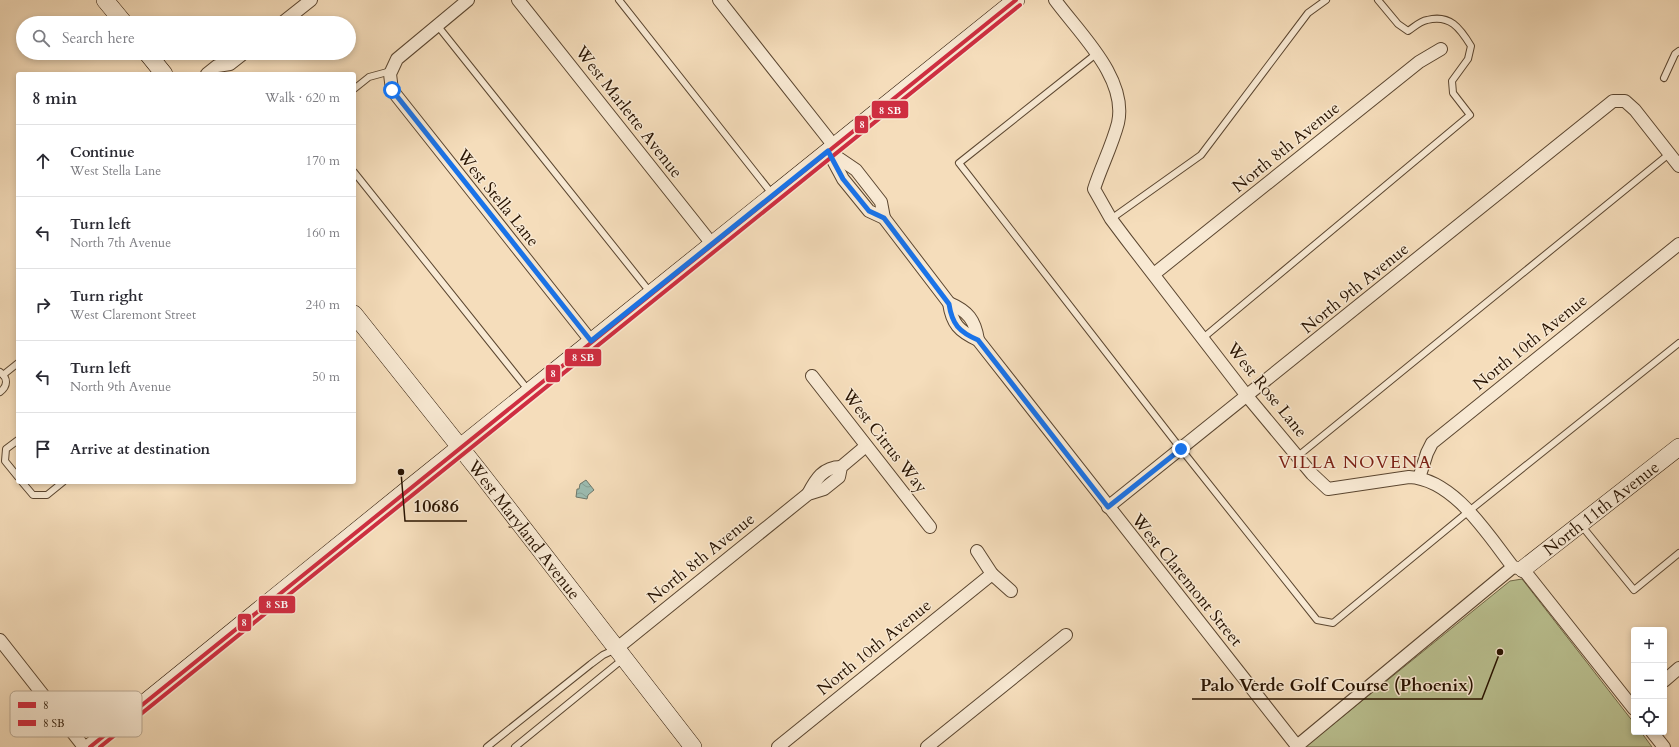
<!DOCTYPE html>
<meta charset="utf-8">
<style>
:root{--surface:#fff;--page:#f2f2f3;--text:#2b2b33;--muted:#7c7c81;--line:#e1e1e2}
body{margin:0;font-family:Cardo,serif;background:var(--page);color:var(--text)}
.controls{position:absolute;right:12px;bottom:12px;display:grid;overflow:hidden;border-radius:4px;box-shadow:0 2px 6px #0003}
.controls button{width:36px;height:36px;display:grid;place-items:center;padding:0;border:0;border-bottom:1px solid var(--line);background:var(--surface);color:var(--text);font:20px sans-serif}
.stop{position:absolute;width:12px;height:12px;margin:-9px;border:3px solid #1a73e8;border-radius:50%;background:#fff}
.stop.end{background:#1a73e8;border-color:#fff;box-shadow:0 1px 4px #0008}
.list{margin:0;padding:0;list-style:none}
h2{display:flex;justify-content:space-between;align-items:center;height:52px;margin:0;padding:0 16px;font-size:17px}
h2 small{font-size:13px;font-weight:400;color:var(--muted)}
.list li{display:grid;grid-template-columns:26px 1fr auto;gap:12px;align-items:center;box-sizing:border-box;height:72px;padding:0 16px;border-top:1px solid var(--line)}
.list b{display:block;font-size:15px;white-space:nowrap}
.list p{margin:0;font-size:13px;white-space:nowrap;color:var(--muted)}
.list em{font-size:13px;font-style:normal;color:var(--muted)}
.icon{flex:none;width:22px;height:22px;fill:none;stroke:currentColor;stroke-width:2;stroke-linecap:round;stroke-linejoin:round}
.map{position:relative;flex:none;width:1679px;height:747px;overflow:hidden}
.search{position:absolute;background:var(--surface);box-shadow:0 2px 6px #0003;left:16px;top:16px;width:340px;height:44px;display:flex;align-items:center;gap:10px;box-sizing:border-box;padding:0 14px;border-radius:22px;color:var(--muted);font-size:15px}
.panel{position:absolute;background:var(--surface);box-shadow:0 2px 6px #0003;left:16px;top:72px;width:340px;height:412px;border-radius:4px}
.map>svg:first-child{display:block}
.green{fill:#bac191;stroke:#716a49}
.water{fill:url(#water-waves);stroke:#6e786b}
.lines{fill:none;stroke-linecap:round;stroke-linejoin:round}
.lane-casing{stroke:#5b4630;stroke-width:8}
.street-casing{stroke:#5b4630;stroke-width:14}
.secondary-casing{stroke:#281301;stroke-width:18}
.lane{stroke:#f8e9d3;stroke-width:6}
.street{stroke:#f8e9d3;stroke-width:12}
.secondary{stroke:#f8e9d3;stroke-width:17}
.bus-1-casing{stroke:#f8e9d3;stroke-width:7}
.bus-2-casing{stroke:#f8e9d3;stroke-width:7}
.bus-1{stroke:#cf2e41;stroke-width:4}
.bus-2{stroke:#cf2e41;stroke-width:4}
.route{stroke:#1a73e8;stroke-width:5}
.labels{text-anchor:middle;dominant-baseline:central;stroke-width:3;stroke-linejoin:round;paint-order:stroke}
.street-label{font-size:17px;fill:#281301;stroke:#f8e9d3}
.neighbourhood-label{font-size:18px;letter-spacing:1px;fill:#7a1f14;stroke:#f8e9d3}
.key{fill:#f8e9d3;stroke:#baa994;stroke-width:1}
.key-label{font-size:11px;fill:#281301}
.leader{fill:none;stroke:#281301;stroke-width:1.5}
.callout-dot{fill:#281301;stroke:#f8e9d3;stroke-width:1.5}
.callout-label{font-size:18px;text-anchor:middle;font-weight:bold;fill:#281301;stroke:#f8e9d3;stroke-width:3;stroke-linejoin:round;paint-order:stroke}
.line-badge{stroke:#f8e9d3;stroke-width:1.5}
.badge-label{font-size:11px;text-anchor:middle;font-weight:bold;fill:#fff}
</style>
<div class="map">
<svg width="1679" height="747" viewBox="0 0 1679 747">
<defs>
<pattern id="water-waves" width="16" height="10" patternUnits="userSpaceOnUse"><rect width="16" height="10" fill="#9cbcb1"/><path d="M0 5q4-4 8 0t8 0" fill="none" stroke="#86a196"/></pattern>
</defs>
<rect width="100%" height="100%" fill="#f5ddbb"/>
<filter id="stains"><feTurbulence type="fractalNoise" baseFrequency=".005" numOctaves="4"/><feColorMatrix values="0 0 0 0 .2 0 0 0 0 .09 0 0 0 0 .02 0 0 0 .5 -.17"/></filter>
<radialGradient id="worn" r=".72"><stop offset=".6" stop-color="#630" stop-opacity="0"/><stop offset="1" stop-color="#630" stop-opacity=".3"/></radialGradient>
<path class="green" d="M1522 579 1634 723V732H1641L1652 747H1305L1510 581Z"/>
<path class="water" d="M586 480 594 490 588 495 587 499 576 497 577 489H579L580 484Z"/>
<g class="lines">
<defs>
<g id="lane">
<path d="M619 0 773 195"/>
<path d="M437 25 650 292"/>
<path d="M1096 54 959 163 1181 449 1317 620 1333 623 1469 511 1679 343"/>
<path d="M1664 78 1675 54 1679 51"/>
<path d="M354 89 369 77 391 71"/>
<path d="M354 172 529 391"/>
<path d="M1111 219 1201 155 1308 13 1326 0"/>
<path d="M1203 338 1470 115 1453 93 1452 81 1468 59 1471 46C1460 28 1450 14 1427 20 1420 21 1413 28 1408 31L1398 24 1378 0"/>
<path d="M0 372C8 378 8 386 0 392"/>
<path d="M3 375 18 363"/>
<path d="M18 440 6 449 5 461 18 477"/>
<path d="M1298 456 1669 154"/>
<path d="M22 482 33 495H47L63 482"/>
<path d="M1581 525 1634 590 1679 553"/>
<path d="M487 747 591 664 603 655 616 649"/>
<path d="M515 747 623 659"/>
</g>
<g id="street">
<path d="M468 0 397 59 390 74 392 90 591 341"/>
<path d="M518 0 712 244"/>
<path d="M719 0 834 146"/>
<path d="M1055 0C1079 33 1128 78 1118 123 1112 146 1101 167 1094 189L1111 219 1126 239 1247 396 1312 474 1328 489 1409 477C1454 479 1488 535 1513 567L1523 569 1634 709"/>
<path d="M282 23 311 0"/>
<path d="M207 74 217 66 230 64 244 53"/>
<path d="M828 151 843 179 869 211 884 218 949 303C952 324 959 331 978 340L1297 746 1513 567"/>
<path d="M831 153 856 170 881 202 884 218"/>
<path d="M1154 274 1419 62 1441 49"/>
<path d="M949 303C968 311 975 320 978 340"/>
<path d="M812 376 930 527"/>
<path d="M1419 478 1427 453 1432 443 1679 244"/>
<path d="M808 494C816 479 823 467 841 467"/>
<path d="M1108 507 1613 101H1625L1635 110 1679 166"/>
<path d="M977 551 992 574 1011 591"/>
<path d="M0 640 84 747"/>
<path d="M616 649 808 494 824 489 839 477 841 467 866 446"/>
<path d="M1664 681 1679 668"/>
<path d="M1652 732 1664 747"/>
<path d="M778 747 992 574"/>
<path d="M927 747 1066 635"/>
</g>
<g id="secondary">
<path d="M105 0 124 23"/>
<path d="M147 53 164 74"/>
<path id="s1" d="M354 314 479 471 693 747"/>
<path id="s2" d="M1523 569 1679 447"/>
<path d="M90 747 413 485 1016 0"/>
</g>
</defs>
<use href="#lane" class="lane-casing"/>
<use href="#street" class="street-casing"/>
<use href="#secondary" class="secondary-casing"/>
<use href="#lane" class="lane"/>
<use href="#street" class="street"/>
<use href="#secondary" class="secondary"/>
<defs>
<path id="bus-1" d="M90 747 1016 0"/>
<path id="bus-2" d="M100 747 1020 5"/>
</defs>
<use href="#bus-1" class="bus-1-casing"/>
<use href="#bus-2" class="bus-2-casing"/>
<use href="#bus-1" class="bus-1"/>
<use href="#bus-2" class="bus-2"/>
</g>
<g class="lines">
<path class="route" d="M392 90 591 341 828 151 843 179 869 211 884 218 949 304C952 324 959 332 978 340L1108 507 1181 449"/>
</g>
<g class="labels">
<g class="street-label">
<text transform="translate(629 112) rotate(52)">West Marlette Avenue</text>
<text transform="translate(1286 147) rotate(-39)">North 8th Avenue</text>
<text transform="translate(498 198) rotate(51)">West Stella Lane</text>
<text transform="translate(1355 288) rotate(-39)">North 9th Avenue</text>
<text transform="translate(1530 342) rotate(-39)">North 10th Avenue</text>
<text transform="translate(1267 390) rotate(51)">West Rose Lane</text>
<text transform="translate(885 441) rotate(52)">West Citrus Way</text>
<text stroke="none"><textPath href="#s2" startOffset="99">North 11th Avenue</textPath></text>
<text stroke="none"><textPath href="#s1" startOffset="275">West Maryland Avenue</textPath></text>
<text transform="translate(701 558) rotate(-39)">North 8th Avenue</text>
<text transform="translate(1187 580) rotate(51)">West Claremont Street</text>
<text transform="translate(874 647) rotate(-39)">North 10th Avenue</text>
</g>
<g class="neighbourhood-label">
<text x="1355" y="462">VILLA NOVENA</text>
</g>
</g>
<rect x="10" y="691" width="132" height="46" rx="6" class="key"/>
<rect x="18" y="702" width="18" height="6" fill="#cf2e41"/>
<rect x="18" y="720" width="18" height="6" fill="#cf2e41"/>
<g class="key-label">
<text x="43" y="709">8</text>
<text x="43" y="727">8 SB</text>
</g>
<path class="leader" d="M401 472L405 521H467M1500 652L1482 699H1192"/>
<g class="callout-dot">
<circle cx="401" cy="472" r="4"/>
<circle cx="1500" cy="652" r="4"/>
</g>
<g class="callout-label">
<text x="436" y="512">10686</text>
<text x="1337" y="691">Palo Verde Golf Course (Phoenix)</text>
</g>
<g class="line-badge">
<rect x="871" y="100" width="38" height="19" rx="4" fill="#cf2e41"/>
<rect x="854" y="115" width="15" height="19" rx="4" fill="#cf2e41"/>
<rect x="564" y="348" width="38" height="19" rx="4" fill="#cf2e41"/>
<rect x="545" y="364" width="16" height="19" rx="4" fill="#cf2e41"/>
<rect x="258" y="595" width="38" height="19" rx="4" fill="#cf2e41"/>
<rect x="237" y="613" width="15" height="19" rx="4" fill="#cf2e41"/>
</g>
<g class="badge-label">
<text x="890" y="114">8 SB</text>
<text x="862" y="128">8</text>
<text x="583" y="361">8 SB</text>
<text x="553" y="377">8</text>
<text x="277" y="608">8 SB</text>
<text x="244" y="626">8</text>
</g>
<rect width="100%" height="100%" filter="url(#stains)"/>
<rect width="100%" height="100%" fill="url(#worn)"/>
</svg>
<div class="controls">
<button>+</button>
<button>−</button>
<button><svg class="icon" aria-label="locate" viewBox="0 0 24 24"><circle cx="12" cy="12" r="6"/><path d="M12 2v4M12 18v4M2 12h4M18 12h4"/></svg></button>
</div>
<div class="stop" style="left:392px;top:90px"></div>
<div class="stop end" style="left:1181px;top:449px"></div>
<div class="search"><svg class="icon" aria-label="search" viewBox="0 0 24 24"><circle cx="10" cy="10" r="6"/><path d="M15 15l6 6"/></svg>Search here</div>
<section class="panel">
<h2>8 min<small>Walk · 620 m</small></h2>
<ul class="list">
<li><svg class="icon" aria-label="ahead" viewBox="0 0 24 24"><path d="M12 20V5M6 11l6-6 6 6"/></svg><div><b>Continue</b><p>West Stella Lane</p></div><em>170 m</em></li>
<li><svg class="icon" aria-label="left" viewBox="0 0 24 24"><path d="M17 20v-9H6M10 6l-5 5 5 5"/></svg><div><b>Turn left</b><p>North 7th Avenue</p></div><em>160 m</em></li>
<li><svg class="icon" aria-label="right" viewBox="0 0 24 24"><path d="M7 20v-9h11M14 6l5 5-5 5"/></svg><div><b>Turn right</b><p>West Claremont Street</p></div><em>240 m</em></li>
<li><svg class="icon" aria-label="left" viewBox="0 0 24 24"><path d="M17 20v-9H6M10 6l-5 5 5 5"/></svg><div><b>Turn left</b><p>North 9th Avenue</p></div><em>50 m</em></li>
<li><svg class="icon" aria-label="arrive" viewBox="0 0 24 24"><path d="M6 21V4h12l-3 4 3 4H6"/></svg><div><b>Arrive at destination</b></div></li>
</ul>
</section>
</div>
